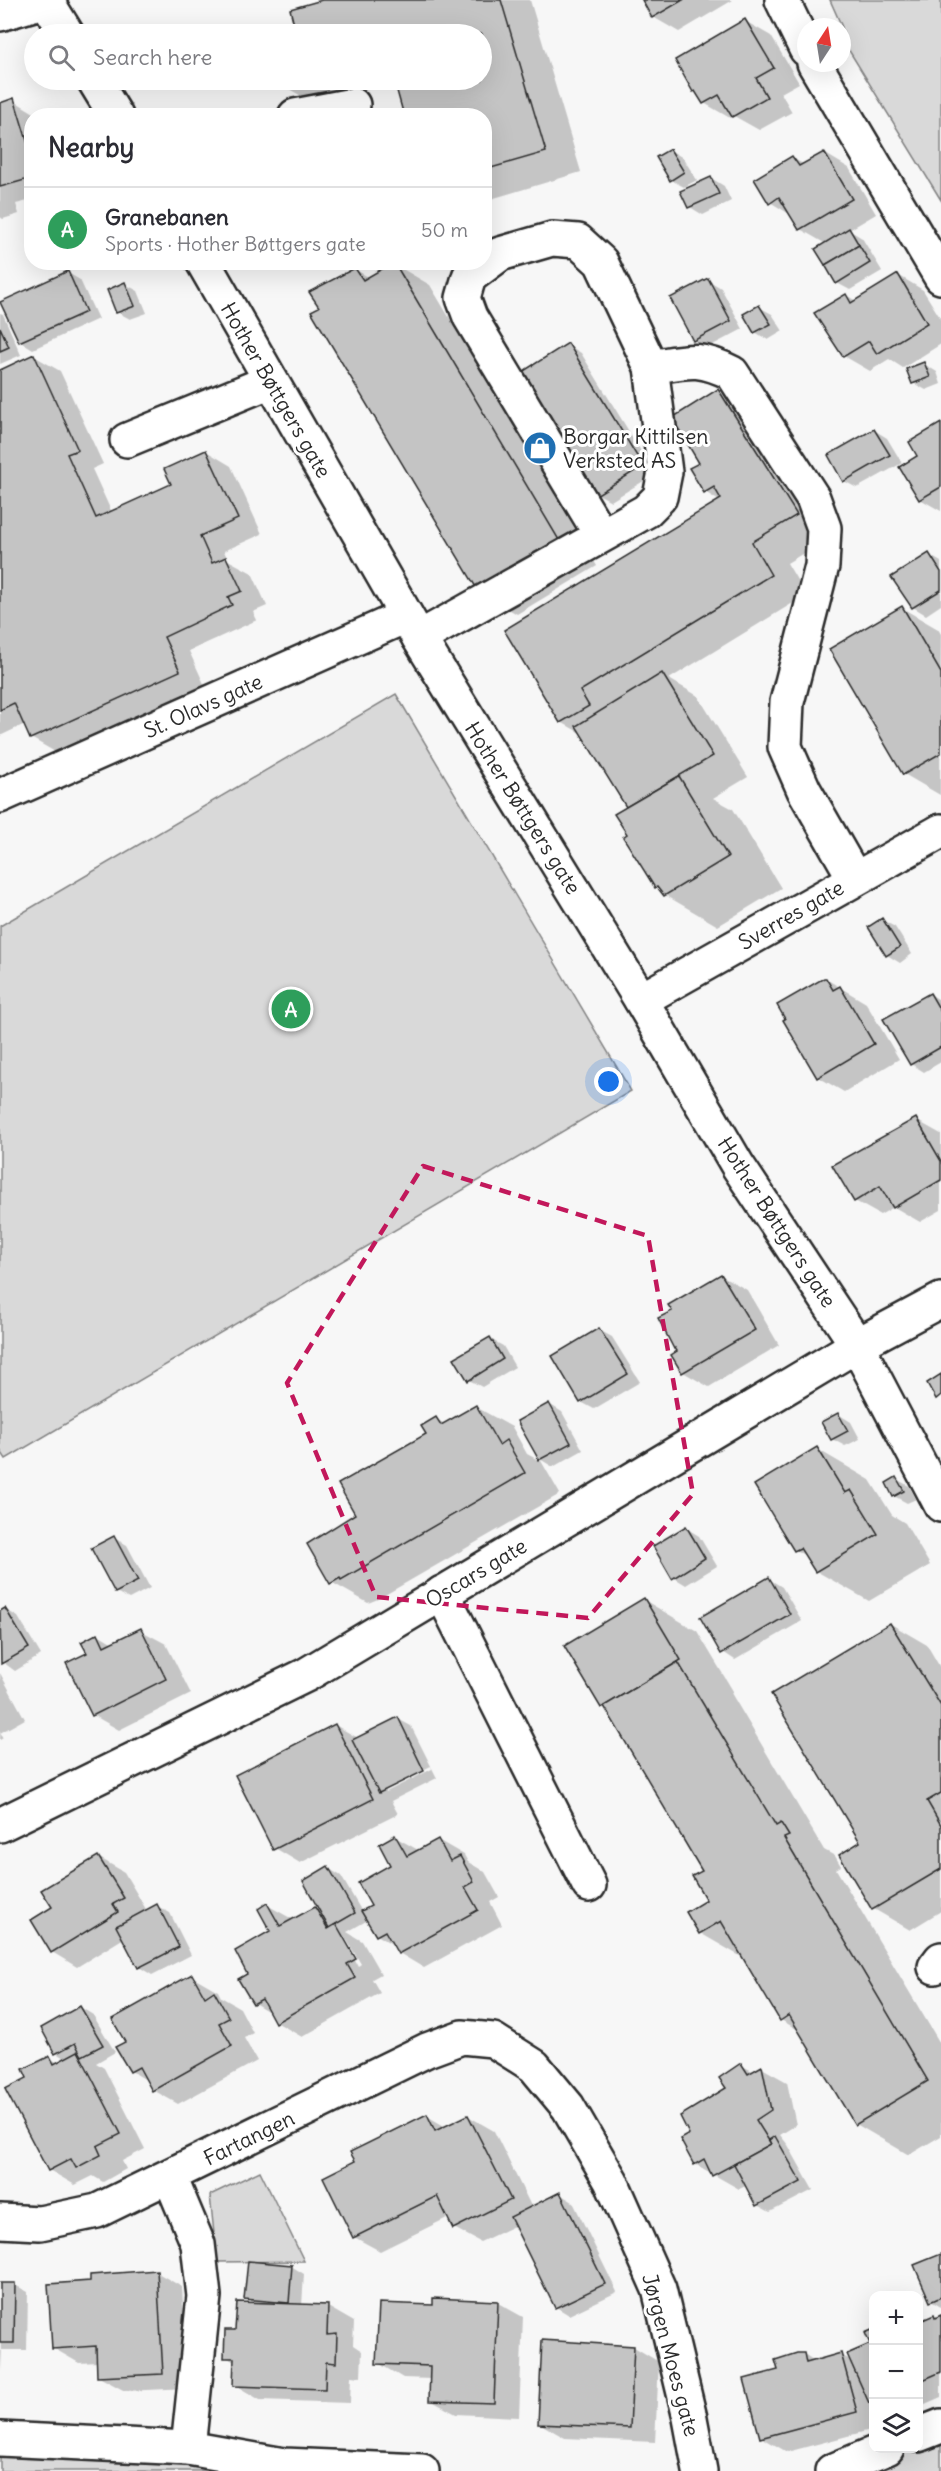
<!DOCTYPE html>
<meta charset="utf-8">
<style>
:root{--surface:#fff;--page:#f2f2f3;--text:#2b2b33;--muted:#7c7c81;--line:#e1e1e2;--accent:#1f6fb2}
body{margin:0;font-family:Delius,sans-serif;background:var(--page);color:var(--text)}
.controls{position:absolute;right:18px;bottom:18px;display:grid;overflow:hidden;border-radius:12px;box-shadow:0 6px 24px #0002}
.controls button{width:54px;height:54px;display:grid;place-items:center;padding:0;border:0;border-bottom:2px solid var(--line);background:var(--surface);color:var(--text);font:30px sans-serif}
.compass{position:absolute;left:797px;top:18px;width:54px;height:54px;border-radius:50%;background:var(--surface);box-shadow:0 6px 24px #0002;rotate:12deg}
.you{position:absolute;left:609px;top:1082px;width:21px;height:21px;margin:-15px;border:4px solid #fff;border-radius:50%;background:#1a73e8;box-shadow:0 0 0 9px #1a73e833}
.badge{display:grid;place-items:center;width:39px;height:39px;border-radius:50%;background:var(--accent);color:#fff;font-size:20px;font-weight:700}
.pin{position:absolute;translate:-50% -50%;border:3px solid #fff;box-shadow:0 2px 6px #0006}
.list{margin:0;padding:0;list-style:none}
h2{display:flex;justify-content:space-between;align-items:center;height:78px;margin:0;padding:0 24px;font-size:26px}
h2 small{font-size:20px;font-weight:400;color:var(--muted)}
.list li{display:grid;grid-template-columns:39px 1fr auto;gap:18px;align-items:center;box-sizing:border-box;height:84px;padding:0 24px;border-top:2px solid var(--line)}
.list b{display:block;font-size:22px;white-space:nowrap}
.list p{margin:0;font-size:20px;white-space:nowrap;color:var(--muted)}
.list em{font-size:20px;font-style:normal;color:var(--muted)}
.icon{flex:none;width:33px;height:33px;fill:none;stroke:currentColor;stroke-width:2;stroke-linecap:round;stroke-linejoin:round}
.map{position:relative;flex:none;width:941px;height:2471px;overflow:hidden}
.search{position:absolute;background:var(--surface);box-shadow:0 6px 24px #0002;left:24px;top:24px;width:468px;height:66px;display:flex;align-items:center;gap:15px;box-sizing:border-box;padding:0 21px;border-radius:33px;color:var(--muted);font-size:22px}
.panel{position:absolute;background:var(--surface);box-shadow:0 6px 24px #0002;left:24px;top:108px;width:468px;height:162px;border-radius:24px}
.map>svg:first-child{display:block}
.green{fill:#d9d9d9;stroke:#828282;stroke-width:1.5}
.shadow{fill:#0003;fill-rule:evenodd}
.building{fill:#c4c4c4;stroke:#2b2b2b;stroke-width:1.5}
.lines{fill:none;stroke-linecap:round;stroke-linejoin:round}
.minor-casing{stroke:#2b2b2b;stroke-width:38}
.minor{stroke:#fff;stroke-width:33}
.marked{fill:none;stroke:#c2185b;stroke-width:4.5;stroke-dasharray:12 8;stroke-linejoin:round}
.labels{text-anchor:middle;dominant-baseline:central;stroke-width:6;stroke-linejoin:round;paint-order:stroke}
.street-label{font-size:21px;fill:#2b2b2b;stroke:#fff}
.poi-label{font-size:21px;fill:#2b2b2b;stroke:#fff;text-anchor:start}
</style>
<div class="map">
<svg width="941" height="2471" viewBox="0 0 941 2471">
<rect width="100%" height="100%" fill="#f7f7f7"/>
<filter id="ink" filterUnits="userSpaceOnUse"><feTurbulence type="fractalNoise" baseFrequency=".0167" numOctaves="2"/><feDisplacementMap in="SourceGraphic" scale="12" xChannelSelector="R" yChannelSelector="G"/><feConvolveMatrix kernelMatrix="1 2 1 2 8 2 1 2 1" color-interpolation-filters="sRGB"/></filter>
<g filter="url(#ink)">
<g class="green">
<path d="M830 0H941V200L845 44 842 27Z"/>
<path d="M396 694 631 1091 6 1459 0 1450V926Z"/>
<path d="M260 2171 304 2261 217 2262 210 2195Z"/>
<path d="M941 2426V2471H832L887 2449 918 2448Z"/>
<path d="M0 2439 396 2471H0Z"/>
</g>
<g class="shadow">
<path d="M327 0H530L581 172 484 201V116L396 81 316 104 280 84 279 80H482V34H295H298Z"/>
<path d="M643 0H733L679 32 653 17Z"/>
<path d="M745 21 771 36 799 83 781 93 792 112 759 130 734 116 730 118 704 103 694 91Z"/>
<path d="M13 100 39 116H32V200L16 204 19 214 3 219 0 217V104Z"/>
<path d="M670 150 683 158 697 180 684 187 671 180Z"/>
<path d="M824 153 849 168 876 214 849 230 862 238 882 271 850 290 837 283 826 244 800 229 791 215 770 202 792 158 805 165Z"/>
<path d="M711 178 724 186 731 201 703 215 690 207Z"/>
<path d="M394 264 430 285 597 566 517 614 481 593 312 292 356 270 370 278Z"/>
<path d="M68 273 80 280 98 319 33 349 20 341Z"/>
<path d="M898 275 923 290 941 319V344L903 368 889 359 870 371 844 356 846 295 856 301Z"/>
<path d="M708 280 721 288 743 329 707 348 694 340Z"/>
<path d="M125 284 138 291 147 313 130 319 117 312Z"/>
<path d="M759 307 772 314 783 331 768 340 755 332Z"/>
<path d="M0 313 3 314 21 355 0 364Z"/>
<path d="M568 345 581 353 655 474 611 501 598 494 569 447 558 440 553 420Z"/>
<path d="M34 356 60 371 103 464 92 469 112 513 173 485 206 451 231 466 262 534 224 551 228 560 252 573 267 606 253 612 257 620 189 651 205 686 57 753 31 738 25 724 0 736V371Z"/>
<path d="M924 364 937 372 941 384 926 390 913 383Z"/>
<path d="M718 391 754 412 832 536 787 563 806 595 669 679 698 696 748 777 713 798 733 809 781 888 718 926 665 895 656 887 629 835 628 807 584 735 561 722 506 631 721 502 705 492 701 463Z"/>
<path d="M941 425V511L920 499 919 456Z"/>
<path d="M874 430 887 438 902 463 857 488 844 481Z"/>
<path d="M929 555 941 562V605L926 615 913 607Z"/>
<path d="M902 608 938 629 941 634 940 795 904 774Z"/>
<path d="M882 920 895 927 912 954 900 963 887 955Z"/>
<path d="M826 979 866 1003 899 1059 844 1092 818 1077Z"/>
<path d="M930 994 941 1001V1062L924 1072 911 1064Z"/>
<path d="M916 1120 941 1134V1210L920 1222 894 1207 880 1215 855 1201Z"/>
<path d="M721 1275 747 1290 779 1345 709 1387 683 1372 680 1351 675 1348 674 1311Z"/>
<path d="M599 1330 612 1337 640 1382 594 1409 581 1402Z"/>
<path d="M490 1339 503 1346 515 1367 482 1387 469 1380Z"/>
<path d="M549 1404 562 1412 583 1450 553 1467 540 1459 560 1494 378 1599 368 1603 331 1582 318 1537 357 1515 428 1434 436 1419 445 1424 476 1407 512 1427 527 1454 542 1462 519 1421Z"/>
<path d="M838 1414 851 1422 860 1439 845 1446 832 1439Z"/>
<path d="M817 1449 870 1480 892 1515 905 1523 930 1565 869 1601 816 1571 808 1557 795 1550Z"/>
<path d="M896 1479 909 1486 916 1499 907 1503 894 1496Z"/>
<path d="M686 1528 699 1536 717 1566 686 1585 673 1577Z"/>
<path d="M114 1538 127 1545 150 1588 129 1599 116 1592Z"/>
<path d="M769 1579 782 1587 802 1621 735 1660 723 1652Z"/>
<path d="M644 1600 697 1631 733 1691 731 1693 824 1850 835 1856 841 1866 836 1869 941 2045V2136L909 2155 856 2124 800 2031 781 2020 745 1959 700 1933 708 1901 704 1871 608 1710 602 1707Z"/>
<path d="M5 1609 18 1617 41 1655 15 1671 0 1660V1613Z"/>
<path d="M891 1624 927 1645 941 1669V1911L910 1930 874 1909 862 1843Z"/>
<path d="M140 1630 166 1644 191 1694 119 1730 93 1715 98 1634 113 1643Z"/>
<path d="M0 1673 25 1719 0 1733 3 1738 0 1740Z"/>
<path d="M398 1719 411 1726 437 1778 391 1801 398 1814 300 1863 275 1848 335 1725 358 1738ZM431 1766 432 1769 386 1792V1788Z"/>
<path d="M395 1837 420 1851 438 1840 464 1855 468 1862 485 1872 499 1897 490 1902 502 1925 424 1968 399 1953 395 1946 377 1935 368 1920 347 1932 362 1941 381 1974 372 1979 380 1993 302 2037 276 2022 271 2013 254 2003 249 1974 272 1932 267 1905 294 1920 315 1908 322 1912 328 1868 341 1876 362 1912 373 1906 392 1866ZM342 1937H345L361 1964 358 1966Z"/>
<path d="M98 1857 124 1872 147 1911 157 1906 170 1913 191 1955 152 1975 139 1967 124 1938 77 1967 52 1952 54 1908Z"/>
<path d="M192 1976 218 1991 221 1997 240 2008 253 2033 244 2038 257 2061 178 2104 153 2090 148 2081 131 2071 127 2042Z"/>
<path d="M80 2007 93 2015 115 2052 96 2063 104 2068 145 2149 122 2161 126 2169 103 2182 93 2176 75 2185 49 2170 29 2078 49 2058 59 2063 66 2059 56 2053Z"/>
<path d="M741 2065 754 2072 762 2068 787 2082 796 2125 780 2135 788 2145 813 2190 770 2212 757 2205 746 2186 739 2189 695 2164 691 2134 728 2088Z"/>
<path d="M427 2116 446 2127 468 2116 494 2131 532 2208 560 2194 573 2202 617 2292 569 2315 556 2307 516 2225 480 2242 454 2228 449 2217 380 2251 354 2237 357 2162Z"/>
<path d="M941 2255V2307L931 2301Z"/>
<path d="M291 2266 304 2274 302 2306 328 2307 354 2322 353 2345 362 2351 361 2377 351 2376 350 2403 260 2400 235 2385 236 2363 226 2357 237 2331 256 2304 246 2298Z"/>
<path d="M156 2272 182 2287 188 2388 125 2391 99 2377 98 2362 79 2363 53 2348 92 2283Z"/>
<path d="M0 2284 15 2285 28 2292 27 2350H2L1 2372Z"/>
<path d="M498 2303 523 2317 519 2417 456 2414 430 2400 431 2379 403 2378 378 2363 434 2307Z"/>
<path d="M941 2316V2397L918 2407V2325Z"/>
<path d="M874 2331V2429L787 2452 761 2437 780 2371 804 2354 816 2362 841 2355 852 2361 872 2344Z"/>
<path d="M634 2347 659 2362 655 2442 565 2438 539 2423Z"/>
</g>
<g class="building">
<path d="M322 0H501L546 152 484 170V116H404L394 80H482V34H290L296 33 290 9Z"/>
<path d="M642 0H683L652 18Z"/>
<path d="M745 19 774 68 756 78 767 97 732 117 719 95 703 104 695 91 693 92 675 60Z"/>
<path d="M14 98 32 157V178L0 187V103Z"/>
<path d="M670 149 684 172 670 181 656 157Z"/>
<path d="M824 152 852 199 799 230 779 197 769 204 754 179 792 156 799 166Z"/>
<path d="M711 177 719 194 688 208 680 191Z"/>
<path d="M849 228 859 245 825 265 815 249Z"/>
<path d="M859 245 870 263 836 284 825 265Z"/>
<path d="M394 262 562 545 480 594 311 311 319 307 309 292 355 268 363 280Z"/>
<path d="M68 271 86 312 19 342 0 302Z"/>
<path d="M898 274 927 323 877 354 869 341 843 357 814 313 846 294 851 303Z"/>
<path d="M708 278 731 321 693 341 670 298Z"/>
<path d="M125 282 135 306 116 313 107 290Z"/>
<path d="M759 305 771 324 754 333 743 314Z"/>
<path d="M0 327 9 347 0 351Z"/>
<path d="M568 343 643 466 596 495 562 438 556 441 546 423 551 419 522 372Z"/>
<path d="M34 354 78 450 67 454 96 518 171 484 164 469 206 450 238 519 200 536 212 563 226 557 242 591 228 597 232 605 164 637 180 671 30 739 14 703 0 710V370Z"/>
<path d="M924 362 930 377 912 384 906 369Z"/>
<path d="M718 389 797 515 752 542 771 575 580 691 589 706 560 723 504 630 721 499 714 487 704 493 689 468 699 463 672 418Z"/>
<path d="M941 423V487L919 500 899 467 917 456 909 442Z"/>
<path d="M874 429 890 455 843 482 828 455Z"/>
<path d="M929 553 941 572V590L912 608 891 577Z"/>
<path d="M902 606 941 673V753L903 775 829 649Z"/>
<path d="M662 673 713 756 626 807 576 726Z"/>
<path d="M679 776 728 857 664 896 657 887 655 888 623 837 627 834 614 814Z"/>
<path d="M882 918 900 947 886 956 868 927Z"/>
<path d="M824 978H826L833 990 840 986 874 1044 817 1078 783 1020 785 1019 777 1005Z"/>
<path d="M930 993 941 1012V1047L910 1065 883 1019Z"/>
<path d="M916 1118 941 1161V1180L893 1208 880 1186 854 1202 832 1165Z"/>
<path d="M721 1274 755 1330 682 1373 671 1355 677 1351 675 1348 674 1349 658 1318 672 1311 668 1305Z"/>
<path d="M599 1328 628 1374 580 1403 552 1356Z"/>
<path d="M490 1337 503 1359 468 1381 454 1358Z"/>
<path d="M941 1374V1395L936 1399 927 1383Z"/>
<path d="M549 1403 571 1443 539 1460 517 1421Z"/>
<path d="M476 1405 499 1445 506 1440 525 1473 341 1580 340 1578 330 1584 307 1544 355 1514 338 1484 426 1434 421 1426 436 1417 441 1425Z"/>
<path d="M838 1413 848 1431 831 1440 821 1422Z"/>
<path d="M817 1447 845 1493 851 1490 878 1534 815 1572 800 1548 794 1551 754 1485Z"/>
<path d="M896 1477 904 1491 893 1497 886 1483Z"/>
<path d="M686 1526 705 1558 672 1579 653 1546Z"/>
<path d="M114 1536 138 1581 115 1593 91 1548Z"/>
<path d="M769 1577 790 1614 721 1654 700 1617Z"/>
<path d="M644 1598 681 1660 601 1708 564 1646Z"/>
<path d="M5 1608 29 1648 1 1664 0 1611Z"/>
<path d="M890 1623 941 1706V1793L927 1801 941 1825V1869L872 1910 839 1855 860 1842 771 1694Z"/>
<path d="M141 1628 166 1679 92 1716 66 1663 87 1653 81 1642 98 1633 104 1646Z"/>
<path d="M678 1662 776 1826 781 1823 789 1836 784 1838 928 2081 855 2125 789 2015 780 2021 721 1921 699 1934 686 1912 706 1900 692 1876 702 1871 604 1706Z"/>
<path d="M398 1717 424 1771 379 1793 352 1740Z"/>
<path d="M335 1724 373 1799 273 1850 235 1775Z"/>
<path d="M395 1835 407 1856 438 1839 450 1861 460 1856 474 1882 465 1887 478 1910 398 1954 385 1931 376 1936 361 1911 371 1906 358 1883 390 1865 379 1844Z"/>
<path d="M98 1856 124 1898 113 1904 118 1912 51 1953 31 1920 52 1907 41 1890Z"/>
<path d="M328 1866 355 1913 329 1928 303 1881Z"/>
<path d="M267 1903 280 1926 315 1907 328 1929 336 1924 356 1959 347 1964 355 1978 275 2023 262 1999 253 2004 238 1979 247 1974 235 1951 270 1931 258 1909Z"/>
<path d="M157 1904 179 1947 138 1968 116 1926Z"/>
<path d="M192 1974 205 1997 214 1991 229 2018 219 2023 232 2046 152 2091 139 2067 130 2072 115 2047 125 2042 112 2019Z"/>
<path d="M80 2006 103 2045 82 2056 75 2043 55 2054 41 2028Z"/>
<path d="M78 2051 121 2134 97 2146 101 2155 76 2168 71 2159 48 2171 5 2089 27 2078 23 2069 50 2056 54 2064Z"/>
<path d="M741 2063 748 2074 762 2066 771 2110 756 2120 771 2144 712 2176 704 2159 694 2165 680 2139 689 2134 680 2116 726 2088 719 2078Z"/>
<path d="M427 2114 435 2131 468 2115 511 2200 453 2229 437 2196 353 2238 323 2177 355 2161 350 2152Z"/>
<path d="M775 2136 801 2182 756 2206 734 2164 771 2144 769 2140Z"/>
<path d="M560 2192 605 2284 555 2308 510 2217Z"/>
<path d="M941 2254V2297L930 2302 914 2265Z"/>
<path d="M248 2261 292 2265 289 2303 244 2299Z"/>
<path d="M157 2270 163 2374 97 2377 96 2346 52 2349 48 2284 90 2281V2275Z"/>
<path d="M0 2283H15L14 2343H0Z"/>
<path d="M433 2298 498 2301 494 2403 429 2401 430 2366 376 2364 379 2303 433 2305Z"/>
<path d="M237 2302 328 2305 327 2335 337 2334 336 2363 326 2362 325 2389 233 2386 234 2358H224L225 2330H235Z"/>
<path d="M934 2315 935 2318 941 2315V2372L918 2382V2322Z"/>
<path d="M874 2329V2401L869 2403 847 2354 870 2344 865 2333Z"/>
<path d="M542 2340 634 2346 630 2428 538 2424Z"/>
<path d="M797 2353H804L806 2363 841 2353 857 2412 760 2438 744 2379 778 2370 775 2360Z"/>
</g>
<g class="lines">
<defs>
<g id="minor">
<path d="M46 0 67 34"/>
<path d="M782 0 806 49"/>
<path d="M0 14 47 0"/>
<path d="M814 63 941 277"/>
<path d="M94 80 116 116"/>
<path d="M295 116 353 105"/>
<path d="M203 262 419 638 641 1000 738 1166 857 1345 941 1505"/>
<path d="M651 367C688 361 698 356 732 373L813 498 824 528 822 566 787 702 785 747 804 790 855 879"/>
<path d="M127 440 271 381"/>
<path d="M419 638 646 511 660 497 665 472 651 367 601 262 578 241 552 239 500 254 469 277 463 298 470 317 601 535"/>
<path d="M0 796 406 616"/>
<path d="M641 1000 941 831"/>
<path d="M442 1593 589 1885"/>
<path d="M0 1825 306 1675 857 1345 941 1300"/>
<path d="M935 1967 941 1959"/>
<path d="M170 2177 198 2244 204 2296 188 2448"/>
<path d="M0 2221 40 2223 97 2211 427 2050 462 2037 493 2040 534 2066 568 2107 611 2181 659 2289 690 2418 700 2471"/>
<path d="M918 2435 941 2426"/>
<path d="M0 2439 188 2448 284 2465 422 2471"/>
<path d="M832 2471 887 2448"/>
</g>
</defs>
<use href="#minor" class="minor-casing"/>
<use href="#minor" class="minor"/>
</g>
</g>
<path class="marked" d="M423 1166 648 1236 693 1494 588 1618 376 1597 287 1383Z"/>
<defs>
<symbol id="shop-disc" viewBox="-11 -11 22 22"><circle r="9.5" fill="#1f6fb2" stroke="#fff"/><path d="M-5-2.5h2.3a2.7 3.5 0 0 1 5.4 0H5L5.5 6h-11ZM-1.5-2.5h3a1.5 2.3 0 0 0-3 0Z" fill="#fff"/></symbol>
</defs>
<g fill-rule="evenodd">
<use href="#shop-disc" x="521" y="429" width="38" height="38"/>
</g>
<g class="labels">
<g class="street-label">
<text transform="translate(276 390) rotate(60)">Hother Bøttgers gate</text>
<text transform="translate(203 706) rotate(-24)">St. Olavs gate</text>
<text transform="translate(523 808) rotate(58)">Hother Bøttgers gate</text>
<text transform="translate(791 915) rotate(-30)">Sverres gate</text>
<text transform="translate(777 1222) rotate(57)">Hother Bøttgers gate</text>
<text transform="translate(476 1573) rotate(-31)">Oscars gate</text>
<text transform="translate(249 2138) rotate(-26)">Fartangen</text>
<text transform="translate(671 2355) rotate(75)">Jørgen Moes gate</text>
</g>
<g class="poi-label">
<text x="563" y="436">Borgar Kittilsen<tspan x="563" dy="24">Verksted AS</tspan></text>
</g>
</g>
</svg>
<div class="controls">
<button>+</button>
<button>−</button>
<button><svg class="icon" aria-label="layers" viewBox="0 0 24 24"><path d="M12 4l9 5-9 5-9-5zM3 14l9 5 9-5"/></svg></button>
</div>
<svg class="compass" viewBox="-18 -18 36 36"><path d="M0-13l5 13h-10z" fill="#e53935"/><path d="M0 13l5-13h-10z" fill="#7c7c81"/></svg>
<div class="you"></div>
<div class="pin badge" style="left:291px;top:1009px;background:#2e9e5b">A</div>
<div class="search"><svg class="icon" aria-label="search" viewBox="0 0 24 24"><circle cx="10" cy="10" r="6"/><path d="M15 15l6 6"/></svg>Search here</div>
<section class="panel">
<h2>Nearby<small></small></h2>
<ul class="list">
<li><span class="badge" style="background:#2e9e5b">A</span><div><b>Granebanen</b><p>Sports · Hother Bøttgers gate</p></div><em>50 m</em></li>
</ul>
</section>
</div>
